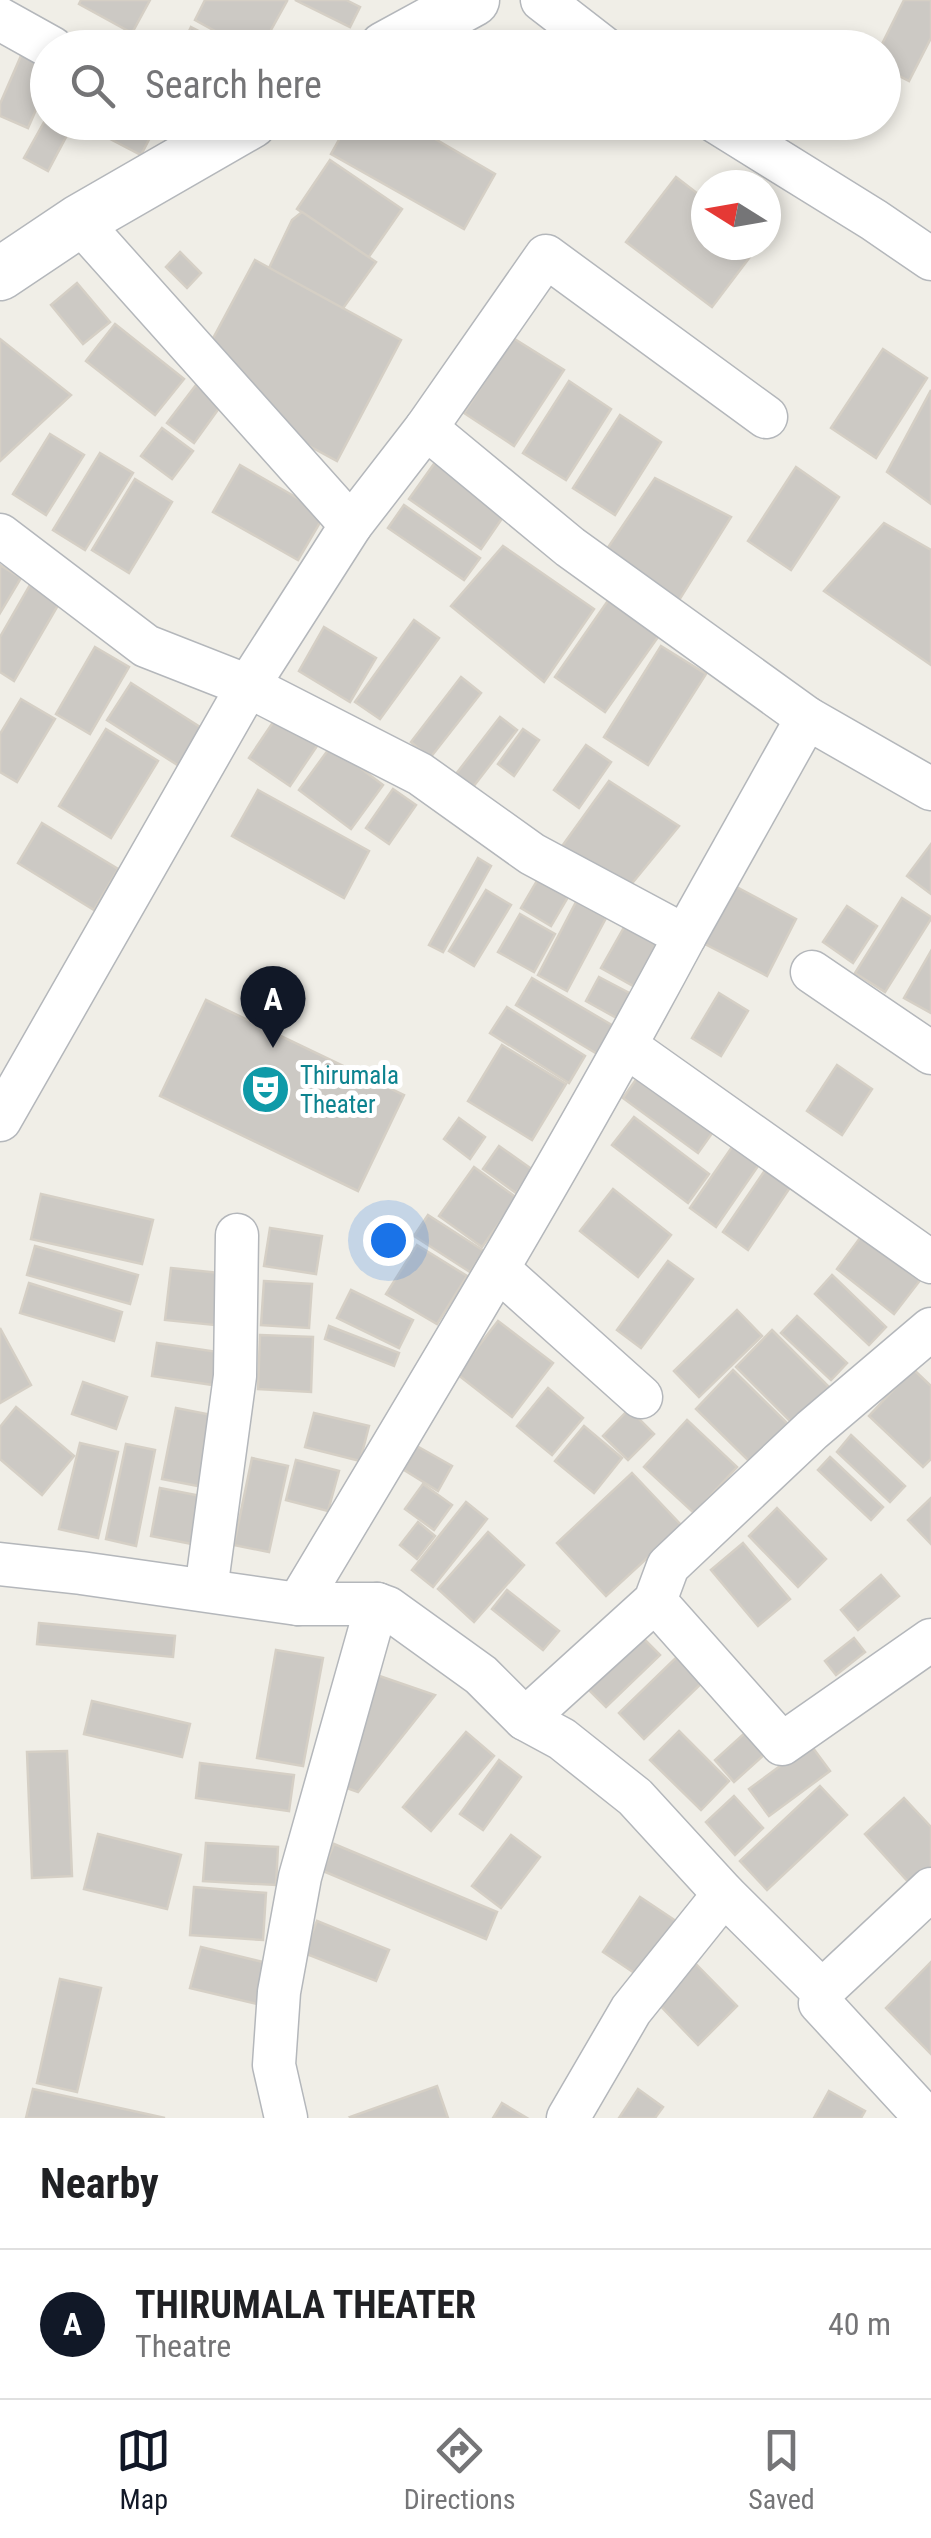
<!DOCTYPE html>
<style>
:root{--surface:#fff;--page:#f6f6f6;--text:#202124;--muted:#757577;--line:#e0e0e0;--accent:#111827}
body{margin:0;font-family:"Roboto Condensed",sans-serif;background:var(--page);color:var(--text)}
.compass{position:absolute;left:691px;top:170px;width:90px;height:90px;border-radius:50%;background:var(--surface);box-shadow:0 5px 15px #0003;rotate:281deg}
.you{position:absolute;left:388px;top:1240px;width:35px;height:35px;margin:-25px;border:8px solid #fff;border-radius:50%;background:#1a73e8;box-shadow:0 0 0 15px #1a73e833}
.badge{display:grid;place-items:center;width:65px;height:65px;border-radius:50%;background:var(--accent);color:#fff;font-size:32px;font-weight:700}
.pin{position:absolute;translate:-50% -82px;filter:drop-shadow(0 2px 5px #0008)}
.pin::after{content:'';position:absolute;top:52px;width:35px;height:30px;background:inherit;clip-path:polygon(0 0,100% 0,50% 100%)}
.list{margin:0;padding:0;list-style:none}
h2{display:flex;justify-content:space-between;align-items:center;height:130px;margin:0;padding:0 40px;font-size:42px}
h2 small{font-size:32px;font-weight:400;color:var(--muted)}
.list li{display:grid;grid-template-columns:65px 1fr auto;gap:30px;align-items:center;box-sizing:border-box;height:150px;padding:0 40px;border-top:2px solid var(--line)}
.list b{display:block;font-size:38px;white-space:nowrap}
.list p{margin:0;font-size:32px;white-space:nowrap;color:var(--muted)}
.list em{font-size:32px;font-style:normal;color:var(--muted)}
.icon{flex:none;width:55px;height:55px;fill:none;stroke:currentColor;stroke-width:2;stroke-linecap:round;stroke-linejoin:round}
.map{position:relative;flex:none;width:931px;height:2118px;overflow:hidden}
.search{position:absolute;background:var(--surface);box-shadow:0 5px 15px #0003;left:30px;right:30px;top:30px;height:110px;display:flex;align-items:center;gap:25px;box-sizing:border-box;padding:0 35px;border-radius:55px;color:var(--muted);font-size:38px}
.sheet{height:280px;background:var(--surface)}
nav{display:flex;justify-content:space-around;align-items:center;box-sizing:border-box;height:140px;border-top:2px solid var(--line);background:var(--surface);font-size:28px;color:var(--muted)}
nav a{display:grid;justify-items:center;gap:5px}
nav .on{color:var(--accent)}
.map>svg:first-child{display:block}
.building{fill:#ccc9c4;stroke:#d5cfc5;stroke-width:2.5}
.lines{fill:none;stroke-linecap:round;stroke-linejoin:round}
.minor-casing{stroke:#b4b7bb;stroke-width:45}
.tertiary-casing{stroke:#b4b7bb;stroke-width:55}
.minor{stroke:#fff;stroke-width:42}
.tertiary{stroke:#fff;stroke-width:52}
.labels{text-anchor:middle;dominant-baseline:central;stroke-width:10;stroke-linejoin:round;paint-order:stroke}
.culture-label{font-size:25px;fill:#0d838f;stroke:#fff;text-anchor:start}
</style>
<div class="map">
<svg width="931" height="2118" viewBox="0 0 931 2118">
<rect width="100%" height="100%" fill="#f0eee7"/>
<g class="building">
<path d="M81 0H150L132 33 79 4Z"/>
<path d="M205 0H285L287 1 261 48H246L195 20Z"/>
<path d="M295 0H346L360 7 350 27Z"/>
<path d="M904 0H931V38L909 81 884 68V48H880Z"/>
<path d="M191 27 232 48H181Z"/>
<path d="M24 49 48 59V82L28 128 0 116V104Z"/>
<path d="M48 115V122H74L48 171 24 158Z"/>
<path d="M94 122H158L141 155 91 129Z"/>
<path d="M349 122H406L495 174 464 229 331 154Z"/>
<path d="M330 160 402 209 368 258 297 209Z"/>
<path d="M676 177 706 200V245H759L712 307 626 242Z"/>
<path d="M302 212 376 262 336 318 269 268 292 220Z"/>
<path d="M180 252 201 273 187 288 166 267Z"/>
<path d="M255 260 401 340 337 461 254 416 209 346Z"/>
<path d="M77 283 110 322 83 344 51 305Z"/>
<path d="M115 324 184 379 155 415 86 361Z"/>
<path d="M513 338 564 370 514 446 464 413Z"/>
<path d="M0 339 71 395 0 461Z"/>
<path d="M883 349 927 378 876 458 831 428Z"/>
<path d="M569 381 611 409 566 480 523 453Z"/>
<path d="M196 385 222 404 194 443 167 423Z"/>
<path d="M931 390V504L887 472Z"/>
<path d="M620 415 661 442 615 515 573 488Z"/>
<path d="M162 428 193 451 172 479 141 456Z"/>
<path d="M50 434 84 455 46 515 13 494Z"/>
<path d="M100 453 133 473 85 550 53 530Z"/>
<path d="M441 454 512 504 481 549 409 499Z"/>
<path d="M240 465 325 514 298 560 213 512Z"/>
<path d="M796 467 839 497 791 570 748 541Z"/>
<path d="M655 478 731 517 676 605 603 555Z"/>
<path d="M135 479 172 502 129 573 92 550Z"/>
<path d="M404 505 480 558 464 580 388 528Z"/>
<path d="M884 523 931 550V665L824 591Z"/>
<path d="M503 546 594 609 544 682 451 606Z"/>
<path d="M0 565 21 578 0 613Z"/>
<path d="M34 578 64 595 14 681 0 672V637Z"/>
<path d="M614 592 665 627 605 712 555 677Z"/>
<path d="M414 620 439 638 380 719 355 702Z"/>
<path d="M324 627 376 658 350 702 299 671Z"/>
<path d="M661 646 706 674 648 765 604 737Z"/>
<path d="M95 647 129 667 90 734 56 714Z"/>
<path d="M461 677 481 693 430 758 411 742Z"/>
<path d="M131 683 203 729 179 766 107 720Z"/>
<path d="M21 699 55 719 17 782 0 772V734Z"/>
<path d="M280 712 321 740 290 786 249 758Z"/>
<path d="M500 717 517 730 473 787 456 774Z"/>
<path d="M106 729 158 761 111 838 59 806Z"/>
<path d="M523 729 539 740 514 776 498 764Z"/>
<path d="M586 745 611 762 579 808 554 790Z"/>
<path d="M331 746 383 785 351 829 299 790Z"/>
<path d="M609 781 679 826 629 887 555 856Z"/>
<path d="M393 789 416 805 389 844 366 828Z"/>
<path d="M258 790 369 851 344 898 232 836Z"/>
<path d="M42 823 118 869 94 910 18 863Z"/>
<path d="M931 844V894L907 876Z"/>
<path d="M478 858 491 866 443 952 429 945Z"/>
<path d="M541 874 571 892 551 926 521 908Z"/>
<path d="M731 884 796 919 767 976 701 942Z"/>
<path d="M486 890 511 905 474 966 449 951Z"/>
<path d="M902 898 931 917V919L885 992 855 973Z"/>
<path d="M576 902 606 918 567 991 538 975Z"/>
<path d="M847 906 877 926 853 963 823 942Z"/>
<path d="M520 914 555 934 534 972 498 952Z"/>
<path d="M626 924 659 943 635 987 601 968Z"/>
<path d="M931 951V1013L904 998Z"/>
<path d="M599 977 635 996 622 1021 586 1001Z"/>
<path d="M532 978 615 1027 599 1055 516 1005Z"/>
<path d="M719 993 748 1011 721 1056 692 1038Z"/>
<path d="M206 1000 404 1095 358 1191 160 1096Z"/>
<path d="M507 1007 585 1056 569 1083 490 1033Z"/>
<path d="M502 1045 566 1084 532 1140 468 1101Z"/>
<path d="M837 1065 872 1089 842 1135 807 1111Z"/>
<path d="M640 1074 715 1129 698 1153 623 1098Z"/>
<path d="M634 1117 709 1174 688 1203 612 1145Z"/>
<path d="M459 1118 485 1137 470 1159 444 1139Z"/>
<path d="M741 1134 767 1153 716 1227 690 1208Z"/>
<path d="M499 1146 533 1170 516 1193 483 1169Z"/>
<path d="M770 1163 795 1180 748 1250 723 1232Z"/>
<path d="M474 1167 517 1198 482 1247 439 1216Z"/>
<path d="M613 1189 671 1235 638 1277 580 1231Z"/>
<path d="M41 1194 153 1220 142 1264 31 1239Z"/>
<path d="M428 1215 484 1251 470 1272 414 1236Z"/>
<path d="M270 1228 322 1236 316 1274 264 1266Z"/>
<path d="M863 1234 921 1279 894 1314 837 1269Z"/>
<path d="M417 1245 467 1276 437 1324 386 1294Z"/>
<path d="M35 1246 138 1275 130 1304 27 1275Z"/>
<path d="M668 1261 693 1279 641 1348 617 1330Z"/>
<path d="M171 1268 230 1274 224 1326 165 1320Z"/>
<path d="M832 1275 886 1327 869 1345 815 1294Z"/>
<path d="M264 1281 312 1284 309 1328 261 1325Z"/>
<path d="M29 1283 122 1312 114 1341 20 1313Z"/>
<path d="M351 1290 413 1320 399 1348 337 1318Z"/>
<path d="M737 1310 762 1336 699 1397 674 1371Z"/>
<path d="M797 1316 847 1363 831 1380 781 1333Z"/>
<path d="M498 1321 553 1363 512 1417 457 1374Z"/>
<path d="M329 1326 399 1353 394 1366 325 1339Z"/>
<path d="M0 1328 31 1385 0 1403Z"/>
<path d="M772 1330 829 1387 792 1423 736 1367Z"/>
<path d="M260 1335 313 1337 311 1392 258 1389Z"/>
<path d="M157 1343 231 1354 226 1387 152 1376Z"/>
<path d="M913 1369 931 1386V1459L923 1467 869 1416Z"/>
<path d="M733 1370 790 1426 753 1465 696 1409Z"/>
<path d="M83 1382 127 1397 116 1429 72 1414Z"/>
<path d="M548 1388 583 1418 552 1455 517 1426Z"/>
<path d="M16 1407 74 1456 42 1495 0 1459V1427Z"/>
<path d="M176 1408 227 1418 213 1489 162 1479Z"/>
<path d="M629 1409 654 1434 628 1460 603 1436Z"/>
<path d="M314 1413 369 1426 360 1461 305 1447Z"/>
<path d="M687 1420 737 1467 694 1513 644 1467Z"/>
<path d="M584 1426 622 1458 594 1493 555 1461Z"/>
<path d="M851 1435 905 1486 890 1502 837 1452Z"/>
<path d="M80 1443 118 1452 98 1538 59 1529Z"/>
<path d="M126 1444 155 1450 136 1546 106 1539Z"/>
<path d="M415 1445 452 1466 438 1491 401 1468Z"/>
<path d="M830 1457 883 1507 871 1520 818 1470Z"/>
<path d="M252 1458 288 1466 269 1552 234 1545Z"/>
<path d="M296 1460 339 1471 328 1511 286 1500Z"/>
<path d="M632 1473 682 1526 606 1596 557 1543Z"/>
<path d="M423 1484 452 1505 434 1530 405 1509Z"/>
<path d="M160 1488 211 1498 202 1546 151 1536Z"/>
<path d="M931 1498V1544L908 1520Z"/>
<path d="M466 1502 487 1519 433 1587 412 1570Z"/>
<path d="M777 1508 826 1559 798 1587 749 1536Z"/>
<path d="M418 1522 435 1536 417 1559 400 1545Z"/>
<path d="M488 1532 524 1565 474 1622 438 1589Z"/>
<path d="M743 1543 790 1599 758 1626 711 1570Z"/>
<path d="M881 1575 899 1596 858 1630 841 1610Z"/>
<path d="M507 1590 559 1631 543 1650 492 1609Z"/>
<path d="M39 1623 175 1636 173 1657 37 1644Z"/>
<path d="M641 1636 660 1655 606 1707 587 1688Z"/>
<path d="M854 1638 865 1652 836 1675 825 1661Z"/>
<path d="M276 1650 323 1658 303 1766 257 1758Z"/>
<path d="M683 1651 708 1677 644 1739 619 1713Z"/>
<path d="M362 1670 435 1695 358 1792 338 1785Z"/>
<path d="M92 1701 190 1724 182 1757 84 1734Z"/>
<path d="M679 1731 729 1781 701 1810 650 1760Z"/>
<path d="M747 1731 766 1753 734 1782 715 1760Z"/>
<path d="M466 1732 494 1756 431 1831 403 1807Z"/>
<path d="M810 1744 830 1771 769 1816 749 1789Z"/>
<path d="M67 1751 72 1876 32 1878 27 1752Z"/>
<path d="M499 1760 521 1777 483 1830 460 1814Z"/>
<path d="M200 1763 294 1775 289 1811 196 1798Z"/>
<path d="M820 1786 847 1815 767 1890 740 1861Z"/>
<path d="M734 1796 763 1828 735 1855 706 1822Z"/>
<path d="M904 1798 931 1827V1867L911 1885 865 1834Z"/>
<path d="M98 1834 181 1855 167 1909 84 1889Z"/>
<path d="M511 1835 540 1857 501 1908 472 1886Z"/>
<path d="M206 1843 278 1847 276 1885 203 1881Z"/>
<path d="M334 1844 497 1912 486 1939 323 1871Z"/>
<path d="M194 1887 266 1893 263 1940 190 1935Z"/>
<path d="M640 1897 676 1921 639 1976 603 1952Z"/>
<path d="M317 1921 389 1950 376 1981 304 1953Z"/>
<path d="M201 1947 271 1964 261 2005 190 1988Z"/>
<path d="M691 1959 737 2006 698 2045 652 1997Z"/>
<path d="M931 1962V2054L886 2008Z"/>
<path d="M60 1979 101 1988 77 2092 37 2083Z"/>
<path d="M437 2086 448 2118H351L350 2117Z"/>
<path d="M33 2089 165 2118H26Z"/>
<path d="M638 2089 663 2107 655 2118H619Z"/>
<path d="M829 2091 865 2111 861 2118H814Z"/>
<path d="M502 2103 527 2118H493Z"/>
</g>
<g class="lines">
<defs>
<g id="minor">
<path d="M542 0 604 48"/>
<path d="M0 19 52 48"/>
<path d="M716 122 874 220 931 259"/>
<path d="M426 428 546 256 766 417"/>
<path d="M351 525 426 428 570 547 807 718 931 789"/>
<path d="M0 535 146 646 248 686 420 774 532 854 685 936C564 1163 430 1383 298 1604"/>
<path d="M685 936 807 718"/>
<path d="M812 972 931 1053"/>
<path d="M626 1046 931 1262"/>
<path d="M0 1120 248 686 351 525 79 221"/>
<path d="M498 1269 641 1397"/>
<path d="M0 1564 81 1573 298 1604H377L388 1608 481 1675 525 1719 562 1739 635 1797 724 1894 822 1991 820 2003 926 2118"/>
<path d="M206 1590 235 1376 237 1235"/>
<path d="M655 1601 782 1744 931 1640"/>
<path d="M525 1719 655 1601 668 1566 812 1430 931 1329"/>
<path d="M822 1991 931 1889"/>
<path d="M286 2118 274 2065 279 1992 300 1877 377 1604"/>
<path d="M568 2118 631 2010 724 1894"/>
</g>
<g id="tertiary">
<path d="M385 48 473 0"/>
<path d="M0 274 79 221 251 122"/>
</g>
</defs>
<use href="#minor" class="minor-casing"/>
<use href="#tertiary" class="tertiary-casing"/>
<use href="#minor" class="minor"/>
<use href="#tertiary" class="tertiary"/>
</g>
<defs>
<symbol id="theatre-disc" viewBox="-11 -11 22 22"><circle r="9.5" fill="#0f9aa8" stroke="#fff"/><path d="M-5-5.5Q0-4 5-5.5V0Q5 5 0 6Q-5 5-5 0ZM-3.3-2.5H-1v1.5H-3.3ZM1-2.5H3.3v1.5H1ZM-2.8 1Q0 5.5 2.8 1Z" fill="#fff"/></symbol>
</defs>
<g fill-rule="evenodd">
<use href="#theatre-disc" x="238" y="1062" width="55" height="55"/>
</g>
<g class="labels">
<g class="culture-label">
<text x="300" y="1075">Thirumala<tspan x="300" dy="29">Theater</tspan></text>
</g>
</g>
</svg>
<svg class="compass" viewBox="-18 -18 36 36"><path d="M0-13l5 13h-10z" fill="#e53935"/><path d="M0 13l5-13h-10z" fill="#757577"/></svg>
<div class="you"></div>
<div class="pin badge" style="left:273px;top:1048px">A</div>
<div class="search"><svg class="icon" aria-label="search" viewBox="0 0 24 24"><circle cx="10" cy="10" r="6"/><path d="M15 15l6 6"/></svg>Search here</div>
</div>
<section class="sheet">
<h2>Nearby<small></small></h2>
<ul class="list">
<li><span class="badge">A</span><div><b>THIRUMALA THEATER</b><p>Theatre</p></div><em>40 m</em></li>
</ul>
</section>
<nav>
<a class="on"><svg class="icon" aria-label="map" viewBox="0 0 24 24"><path d="M3 6l6-2 6 2 6-2v14l-6 2-6-2-6 2zM9 4v14M15 6v14"/></svg>Map</a>
<a><svg class="icon" aria-label="directions" viewBox="0 0 24 24"><path d="M12 3l9 9-9 9-9-9zM9 14v-3h6M13 9l2 2-2 2"/></svg>Directions</a>
<a><svg class="icon" aria-label="saved" viewBox="0 0 24 24"><path d="M7 4h10v16l-5-4-5 4z"/></svg>Saved</a>
</nav>
